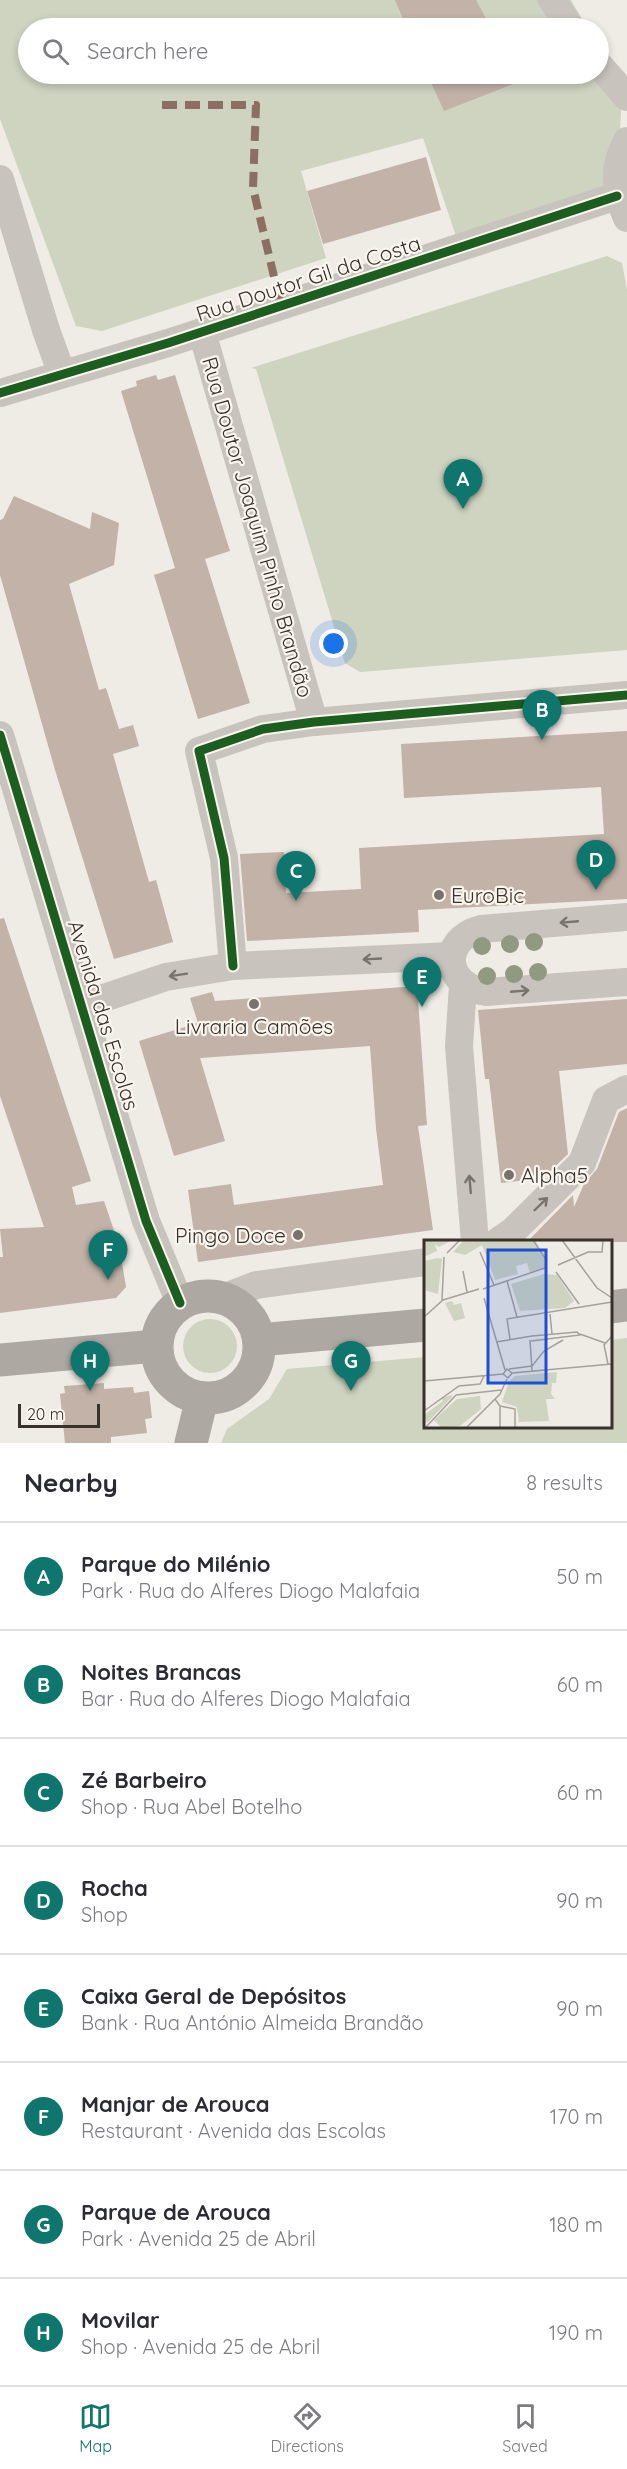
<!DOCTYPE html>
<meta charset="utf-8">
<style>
:root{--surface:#fff;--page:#f7f7f7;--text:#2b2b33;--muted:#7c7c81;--line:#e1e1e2;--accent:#0f766e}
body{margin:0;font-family:Quicksand,sans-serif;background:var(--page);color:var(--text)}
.scale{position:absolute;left:18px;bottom:15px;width:82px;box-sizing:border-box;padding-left:6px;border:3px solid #39312b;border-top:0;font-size:16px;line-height:21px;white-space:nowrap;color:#39312b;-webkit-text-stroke:4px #faf5ed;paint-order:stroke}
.you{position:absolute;left:334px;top:644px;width:21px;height:21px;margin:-15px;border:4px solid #fff;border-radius:50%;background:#1a73e8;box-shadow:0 0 0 9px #1a73e833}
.badge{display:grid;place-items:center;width:39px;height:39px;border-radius:50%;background:var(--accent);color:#fff;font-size:20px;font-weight:700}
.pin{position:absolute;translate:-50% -50px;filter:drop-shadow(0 2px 3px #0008)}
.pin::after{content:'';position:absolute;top:32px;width:21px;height:18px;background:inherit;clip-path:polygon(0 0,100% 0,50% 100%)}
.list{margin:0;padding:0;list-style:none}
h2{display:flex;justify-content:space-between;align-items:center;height:78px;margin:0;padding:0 24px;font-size:26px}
h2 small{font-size:20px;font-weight:400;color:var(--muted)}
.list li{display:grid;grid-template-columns:39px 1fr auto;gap:18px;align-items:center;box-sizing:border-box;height:108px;padding:0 24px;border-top:2px solid var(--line)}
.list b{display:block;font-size:22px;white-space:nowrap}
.list p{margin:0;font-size:20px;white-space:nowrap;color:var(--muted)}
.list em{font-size:20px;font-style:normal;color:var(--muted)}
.icon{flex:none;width:33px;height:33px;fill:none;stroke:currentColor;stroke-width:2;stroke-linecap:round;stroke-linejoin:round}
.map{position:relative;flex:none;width:627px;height:1443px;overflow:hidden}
.search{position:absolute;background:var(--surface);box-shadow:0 3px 9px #0003;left:18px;right:18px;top:18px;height:66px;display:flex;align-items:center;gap:15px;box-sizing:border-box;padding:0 21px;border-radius:33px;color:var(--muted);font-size:22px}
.sheet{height:942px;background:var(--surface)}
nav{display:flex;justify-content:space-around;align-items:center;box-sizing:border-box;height:84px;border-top:2px solid var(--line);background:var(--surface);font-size:16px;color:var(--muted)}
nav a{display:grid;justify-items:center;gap:3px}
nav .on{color:var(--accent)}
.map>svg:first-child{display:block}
.green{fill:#ced4c0}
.building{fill:#c2b2a7}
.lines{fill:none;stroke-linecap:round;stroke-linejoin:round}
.minor{stroke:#c8c3bd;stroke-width:28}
.major{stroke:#ada8a2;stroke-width:33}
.quiet{stroke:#8d6e63;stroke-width:8;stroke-dasharray:15 8;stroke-linecap:butt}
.cycleway-casing{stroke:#faf5ed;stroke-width:13}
.cycleway{stroke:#1b5e20;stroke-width:9}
.tree{fill:#919a81}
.oneway{stroke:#79736d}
.poi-dot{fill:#79726c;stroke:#faf5ed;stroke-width:2}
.labels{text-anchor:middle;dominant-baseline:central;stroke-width:4.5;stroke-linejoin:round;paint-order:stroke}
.street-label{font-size:21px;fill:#39312b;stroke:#faf5ed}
.poi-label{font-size:21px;fill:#39312b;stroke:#faf5ed;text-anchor:start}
.inset-road{fill:none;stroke:#a6a19b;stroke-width:1.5}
.view{fill:#1d4ed8;fill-opacity:0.15;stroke:#1d4ed8;stroke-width:3}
.inset-edge{fill:none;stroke:#39312b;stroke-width:3}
</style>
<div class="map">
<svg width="627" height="1443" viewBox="0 0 627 1443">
<rect width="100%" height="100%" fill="#efebe5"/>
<g class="green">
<path d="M0 0H571L587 28H28V74H598L599 49 622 91 617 196 460 248 423 138 301 171 326 258 102 331 76 326 0 119Z"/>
<path d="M607 256 622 263 627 290V650L360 672 345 663 256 369 251 368Z"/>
<circle cx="210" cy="1346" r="27"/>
<path d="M627 1338V1443H221L227 1429 269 1399 287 1369 426 1357V1426H610L611 1340Z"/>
</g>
<g class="building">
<path d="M395 0H476L491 28H407Z"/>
<path d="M427 74H536V75L444 111Z"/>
<path d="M426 157 441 210 323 244 307 191Z"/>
<path d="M156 375 158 380 175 375 230 551 205 559 250 703 198 719 154 575 175 568 121 391 137 386 136 381Z"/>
<path d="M14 496 90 529 92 512 119 523 114 565 69 584 99 690 106 688 119 729 133 725 139 746 113 754 149 882 156 880 173 942 114 959 55 770 0 575V520L3 519Z"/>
<path d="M627 731V899L418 910 419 932 247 941 240 854 284 852 286 893 361 889 359 848 604 834 601 787 404 798 401 744Z"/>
<path d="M4 918 91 1181 72 1187 76 1205 104 1201 119 1245 126 1287 116 1298 0 1313V1257H3L0 1229 44 1227 0 1096V919Z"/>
<path d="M417 986 427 1125 418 1126 433 1230 198 1262 188 1190 231 1184 234 1205 383 1185 376 1128 370 1046 200 1058 225 1141 174 1156 139 1041 198 1023 190 998 212 992 215 1001Z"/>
<path d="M627 999V1064L559 1071 568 1154 543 1178 501 1183 489 1079H485L478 1010Z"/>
<path d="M627 1108V1242H527L573 1195 574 1207 584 1184 597 1169 619 1112Z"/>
<path d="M104 1383V1389L133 1387 134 1393 149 1391 152 1418 145 1419 147 1433 111 1437V1443H65L60 1394 65 1393 64 1386Z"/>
</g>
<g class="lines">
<g class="minor">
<path d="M552 0 571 28"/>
<path d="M598 64 627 97"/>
<path d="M627 141C612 168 615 191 627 218"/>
<path d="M0 179 46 330 62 374"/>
<path d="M202 332 314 722"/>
<path d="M0 393 168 343 617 196"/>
<path d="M0 735 146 1221 180 1303"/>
<path d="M627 917 481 929C439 940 444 986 486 992L627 982"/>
<path d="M233 966 224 858 199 751 263 729 314 722 627 695"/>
<path d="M463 985 459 1046 475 1242"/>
<path d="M83 1005 166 977 233 966 452 956"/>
<path d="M497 1242 513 1231 582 1163 606 1100 627 1089"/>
<path d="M223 1298 256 1285 426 1262"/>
</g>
<g class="major">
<circle cx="208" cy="1347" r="51"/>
<path d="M610 1307 627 1305"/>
<path d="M259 1340 426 1325"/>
<path d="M0 1360 156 1346"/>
<path d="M191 1443 202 1398"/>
</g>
<path class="quiet" d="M162 105H256L253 188 281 306"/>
<defs>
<g id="cycleway">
<path d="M0 393 168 343 617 196"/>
<path d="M0 735 146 1221 180 1303"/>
<path d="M233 966 224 858 199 751 263 729 314 722 627 695"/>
</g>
</defs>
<use href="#cycleway" class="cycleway-casing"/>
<use href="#cycleway" class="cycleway"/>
</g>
<g class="tree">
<circle cx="534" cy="942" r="9"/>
<circle cx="510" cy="944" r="9"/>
<circle cx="482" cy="946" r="9"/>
<circle cx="538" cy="972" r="9"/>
<circle cx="514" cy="974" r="9"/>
<circle cx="487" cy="976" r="9"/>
</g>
<defs><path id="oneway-shaft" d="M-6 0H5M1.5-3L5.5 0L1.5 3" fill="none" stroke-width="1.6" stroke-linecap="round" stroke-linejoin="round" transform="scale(1.5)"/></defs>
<g class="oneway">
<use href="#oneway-shaft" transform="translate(569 922) rotate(175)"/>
<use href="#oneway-shaft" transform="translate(372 959) rotate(177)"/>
<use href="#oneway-shaft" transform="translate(178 975) rotate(171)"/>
<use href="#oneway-shaft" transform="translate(520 991) rotate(-5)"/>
<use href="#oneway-shaft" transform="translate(470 1184) rotate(-95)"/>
<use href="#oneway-shaft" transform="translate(541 1204) rotate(-44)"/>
</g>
<g class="poi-dot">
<circle cx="439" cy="895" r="6"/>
<circle cx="254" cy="1004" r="6"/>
<circle cx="509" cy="1175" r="6"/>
<circle cx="298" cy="1235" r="6"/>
</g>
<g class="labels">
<g class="street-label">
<text transform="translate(308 278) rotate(-18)">Rua Doutor Gil da Costa</text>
<text transform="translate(258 527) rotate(74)">Rua Doutor Joaquim Pinho Brandão</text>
<text transform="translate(104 1015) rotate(73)">Avenida das Escolas</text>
</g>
<g class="poi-label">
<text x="451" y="895">EuroBic</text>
<text x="254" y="1026" text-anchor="middle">Livraria Camões</text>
<text x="521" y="1175">Alpha5</text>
<text x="286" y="1235" text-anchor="end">Pingo Doce</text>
</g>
</g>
<g transform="translate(424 1240)">
<rect width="188" height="188" fill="#efebe5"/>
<path d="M0 0H28L15 7 11 4 13 11 0 17ZM40 0H111L121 19V28L106 33 103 23 92 26 94 34 71 40 58 5 41 15 29 12ZM14 18 18 19 14 54 0 50V21ZM120 34 133 35 150 61 141 68 96 71 87 44ZM28 61 30 65 37 63 41 78 30 81 21 63ZM133 132 132 143H128L127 154 131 159H122L125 181 95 182 93 167 78 162 85 141 91 136ZM28 155V157L3 183 0 175 19 161 17 158ZM56 156 57 169 36 186 17 187 10 180 33 159Z" fill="#ced4c0"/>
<path class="inset-road" d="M109 0 123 21M138 0 173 48 188 58M56 12 70 45M23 13 36 0M134 25 164 12H178L179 0M39 31 43 52M132 32 155 64M83 41 93 77M59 49 121 28M60 58 81 130M18 60 20 17M126 74 128 94M0 77 19 60 55 49M156 94 181 103M86 99 83 79 188 62M106 100 108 131M72 102 108 96 153 92 156 95 107 101M184 124 180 105 188 96M85 129 108 126 120 111 139 100M88 133 188 124M0 141 79 134 83 129 88 133 84 138 79 134M32 155 77 150M71 159 76 166V187M76 166 91 169V187M0 171 35 146 56 144 60 136M2 187 32 155M43 187 76 154 83 139"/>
<path class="view" d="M64 10H122V143H64Z"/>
<rect width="188" height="188" class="inset-edge"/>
</g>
</svg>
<div class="scale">20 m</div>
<div class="you"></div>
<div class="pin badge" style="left:463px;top:509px">A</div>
<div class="pin badge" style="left:542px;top:740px">B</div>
<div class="pin badge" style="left:296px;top:901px">C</div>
<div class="pin badge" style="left:596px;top:890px">D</div>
<div class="pin badge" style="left:422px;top:1007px">E</div>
<div class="pin badge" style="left:108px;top:1280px">F</div>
<div class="pin badge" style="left:351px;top:1391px">G</div>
<div class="pin badge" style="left:90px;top:1391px">H</div>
<div class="search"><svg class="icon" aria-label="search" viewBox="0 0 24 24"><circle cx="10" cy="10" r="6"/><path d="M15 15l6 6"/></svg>Search here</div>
</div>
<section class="sheet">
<h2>Nearby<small>8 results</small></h2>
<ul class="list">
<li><span class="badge">A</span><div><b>Parque do Milénio</b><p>Park · Rua do Alferes Diogo Malafaia</p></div><em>50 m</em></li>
<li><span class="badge">B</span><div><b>Noites Brancas</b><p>Bar · Rua do Alferes Diogo Malafaia</p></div><em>60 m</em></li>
<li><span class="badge">C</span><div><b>Zé Barbeiro</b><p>Shop · Rua Abel Botelho</p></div><em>60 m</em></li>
<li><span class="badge">D</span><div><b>Rocha</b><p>Shop</p></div><em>90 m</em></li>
<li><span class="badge">E</span><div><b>Caixa Geral de Depósitos</b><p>Bank · Rua António Almeida Brandão</p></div><em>90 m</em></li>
<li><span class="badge">F</span><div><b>Manjar de Arouca</b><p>Restaurant · Avenida das Escolas</p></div><em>170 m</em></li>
<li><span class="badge">G</span><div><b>Parque de Arouca</b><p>Park · Avenida 25 de Abril</p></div><em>180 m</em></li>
<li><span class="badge">H</span><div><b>Movilar</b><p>Shop · Avenida 25 de Abril</p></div><em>190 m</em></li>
</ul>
</section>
<nav>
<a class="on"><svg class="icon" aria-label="map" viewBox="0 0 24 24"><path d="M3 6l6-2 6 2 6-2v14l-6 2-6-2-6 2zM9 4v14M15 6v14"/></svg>Map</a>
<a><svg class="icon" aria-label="directions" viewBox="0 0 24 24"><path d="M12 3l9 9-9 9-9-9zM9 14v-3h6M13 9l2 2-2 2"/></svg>Directions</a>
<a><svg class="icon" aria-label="saved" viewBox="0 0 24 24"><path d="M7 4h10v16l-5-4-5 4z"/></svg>Saved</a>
</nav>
